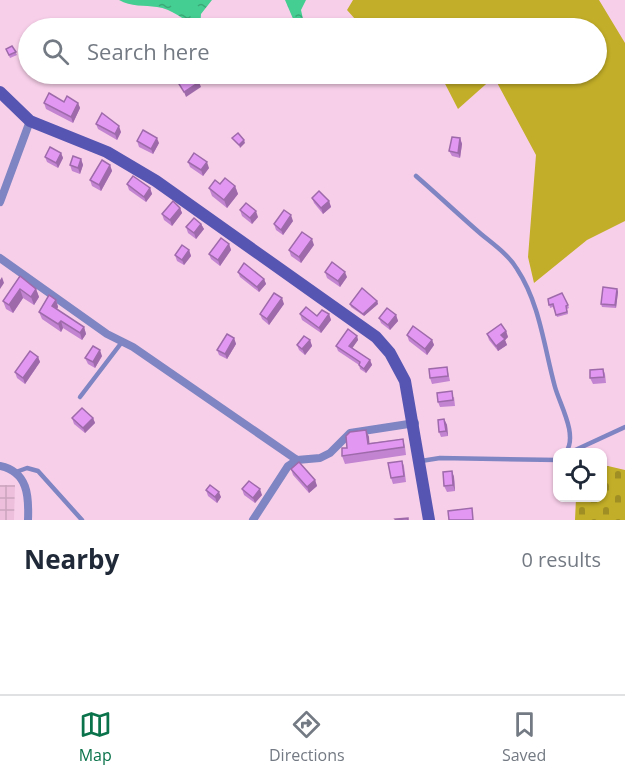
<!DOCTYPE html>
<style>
:root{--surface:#fff;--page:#f6f6f7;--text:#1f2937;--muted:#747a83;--line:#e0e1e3;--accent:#0b734b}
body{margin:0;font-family:"Open Sans",sans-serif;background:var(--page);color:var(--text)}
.controls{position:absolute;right:18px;bottom:18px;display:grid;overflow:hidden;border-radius:12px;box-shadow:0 2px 4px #0004}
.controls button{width:54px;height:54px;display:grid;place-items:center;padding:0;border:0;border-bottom:2px solid var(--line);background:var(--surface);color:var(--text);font:30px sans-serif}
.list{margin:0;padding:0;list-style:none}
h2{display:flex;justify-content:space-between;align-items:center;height:78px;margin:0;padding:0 24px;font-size:26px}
h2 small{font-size:20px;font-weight:400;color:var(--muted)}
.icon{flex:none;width:33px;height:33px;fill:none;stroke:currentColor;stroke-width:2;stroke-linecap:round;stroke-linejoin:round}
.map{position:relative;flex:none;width:625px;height:520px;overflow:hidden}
.search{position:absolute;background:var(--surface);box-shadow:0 2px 4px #0004;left:18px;right:18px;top:18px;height:66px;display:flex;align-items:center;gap:15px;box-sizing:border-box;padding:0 21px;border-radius:33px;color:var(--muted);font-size:22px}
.sheet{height:174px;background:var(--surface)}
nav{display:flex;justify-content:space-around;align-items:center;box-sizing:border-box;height:84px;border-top:2px solid var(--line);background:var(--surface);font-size:16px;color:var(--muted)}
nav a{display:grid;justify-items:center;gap:3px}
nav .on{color:var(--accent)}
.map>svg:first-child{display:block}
.industrial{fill:url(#industrial-grid)}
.green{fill:#c2ae28}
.cemetery{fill:url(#cemetery-stones)}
.water{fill:url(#water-ripples)}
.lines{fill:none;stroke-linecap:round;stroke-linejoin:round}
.lane{stroke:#7f84c2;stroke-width:4.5}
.street{stroke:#7f84c2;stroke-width:8}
.secondary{stroke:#5655b1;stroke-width:12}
.wall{fill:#c283d1}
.shaded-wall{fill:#9e6aaa}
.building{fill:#e298f3;stroke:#9e6aaa;stroke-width:1.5}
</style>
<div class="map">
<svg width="625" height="520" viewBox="0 0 625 520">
<defs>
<pattern id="industrial-grid" width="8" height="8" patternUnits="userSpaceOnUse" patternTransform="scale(1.5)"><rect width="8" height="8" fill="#edbfdc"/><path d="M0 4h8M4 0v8" fill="none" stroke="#cca4bd"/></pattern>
<pattern id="cemetery-stones" width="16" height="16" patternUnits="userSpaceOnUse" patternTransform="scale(1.5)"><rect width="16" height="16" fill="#c2ae28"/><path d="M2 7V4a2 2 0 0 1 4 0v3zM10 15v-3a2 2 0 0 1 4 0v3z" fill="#9f8e23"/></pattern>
<pattern id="water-ripples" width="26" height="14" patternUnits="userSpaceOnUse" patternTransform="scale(1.5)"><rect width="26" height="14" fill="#44ce91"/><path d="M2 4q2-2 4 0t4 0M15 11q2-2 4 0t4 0" fill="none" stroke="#3aa877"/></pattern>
</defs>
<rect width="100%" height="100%" fill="#f8cfe9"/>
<path class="industrial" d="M0 485H15L14 520H0Z"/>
<path class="green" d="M353 0H599L625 43V221L587 240 534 283 528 257 536 155 494 77 458 109 440 74H596V28H363L347 10Z"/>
<path class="cemetery" d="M608 466 625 470V520H575L576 498 602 497 603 467Z"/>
<g class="water">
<path d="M119 0H212L201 14 200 28H195C185 19 171 9 157 7 144 5 131 7 119 0Z"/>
<path d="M285 0H306L301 10 305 28H297Z"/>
</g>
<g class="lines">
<g class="lane">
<path d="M416 176C438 195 459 215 481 234 493 244 509 255 517 269 540 304 544 347 555 387 560 405 578 435 566 452"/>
<path d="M80 397 122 342"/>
<path d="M571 452 625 427"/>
<path d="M421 461 440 458 558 460"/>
<path d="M16 472 27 468 38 471 82 520"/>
</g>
<g class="street">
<path d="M0 202 30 121"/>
<path d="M0 258 107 334 133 347 297 460 320 458 330 453 350 433 415 423"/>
<path d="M0 466C28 472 29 496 28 520"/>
<path d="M253 520 288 466 297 460"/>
</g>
<path class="secondary" d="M0 92 30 121 107 152 156 181 376 337 390 353 405 381 429 520"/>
</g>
<g class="wall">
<path d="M12 46 17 55 10 58 6 49Z"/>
<path d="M64 102 78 103 80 108 73 123 46 109 44 103Z"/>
<path d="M96 124 121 132 117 140 98 129Z"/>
<path d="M460 138 462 144 460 158 452 156 449 151Z"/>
<path d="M137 141 159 143 153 154 139 147Z"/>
<path d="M61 153 63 158 58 168 47 162 45 157Z"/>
<path d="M81 159 83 165 80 174 72 171 70 165Z"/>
<path d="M188 162 209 168 203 176 190 167Z"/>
<path d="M110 165 112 171 101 191 92 186 90 180Z"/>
<path d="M127 184 150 188 152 194 146 202 129 190Z"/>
<path d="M220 184 235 186 238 194 227 208 212 196 209 188Z"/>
<path d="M312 198 329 201 331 207 323 214 314 203Z"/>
<path d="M180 208 182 213 172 226 164 220 162 214Z"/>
<path d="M240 210 258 217 252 224 242 216Z"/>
<path d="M293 221 283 235 276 230 274 224Z"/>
<path d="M201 224 204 229 196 239 188 233 186 227Z"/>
<path d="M229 244 231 250 220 266 211 259 209 254Z"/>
<path d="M314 245 301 263 291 256 289 250Z"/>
<path d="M189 250 191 256 184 265 177 261 175 255Z"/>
<path d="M238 272 264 279 266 284 259 292 240 277Z"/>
<path d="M325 272 347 277 340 287 327 278Z"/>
<path d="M20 276 36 289 39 297 34 305 23 298 13 313 6 309 3 301Z"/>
<path d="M617 289 618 292 616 308 602 307 601 304Z"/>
<path d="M548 299 568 305 569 308 567 309 568 314 557 317 553 307 550 308Z"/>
<path d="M56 300 58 307 57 309 84 327 86 334 82 340 63 328 61 332 42 319 39 312Z"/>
<path d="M377 301 378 304 364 316 351 307 350 304Z"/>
<path d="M284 304 269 325 262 319 260 314Z"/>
<path d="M300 314 317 316 329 314 331 320 321 333 302 320Z"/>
<path d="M396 315 398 321 390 330 381 323 379 318Z"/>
<path d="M506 331 508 337 505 340 507 345 498 351 489 340 487 334Z"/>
<path d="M407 335 432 340 434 345 427 355 409 341Z"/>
<path d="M357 336 358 340 352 348 370 360 372 365 366 373 360 369 359 365 338 351 336 346Z"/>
<path d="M234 338 236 344 227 359 219 355 217 350Z"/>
<path d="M310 340 312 346 305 355 299 350 297 345Z"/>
<path d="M102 356 95 368 88 364 85 358Z"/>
<path d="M38 357 40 362 25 384 17 378 15 372Z"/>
<path d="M447 367 450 381 432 384 430 378Z"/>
<path d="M603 369 605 374 606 383 593 384 590 378Z"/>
<path d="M454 397 455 406 440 407 438 402Z"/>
<path d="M72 418H93L95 423 85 433 74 424Z"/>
<path d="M444 419 447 425 448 436 441 437 439 432Z"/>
<path d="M366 430 369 437V443L403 439 405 447 406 455 345 464 342 456 347 448Z"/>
<path d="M402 461 404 466 406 482 393 484 391 478Z"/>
<path d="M291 469 315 480 317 486 309 493 293 475Z"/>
<path d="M452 471 454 477 455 491 447 492 444 486Z"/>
<path d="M242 489 262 495 255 503 244 495Z"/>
<path d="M206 490 221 497 217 503 208 496Z"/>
</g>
<g class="shaded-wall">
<path d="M199 82 201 87 186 97 184 92Z"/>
<path d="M78 103 80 108 73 123 71 117Z"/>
<path d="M119 126 121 132 117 140 115 134Z"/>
<path d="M157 138 159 143 153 154 151 149Z"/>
<path d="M460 138 462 144 460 158 458 153Z"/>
<path d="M244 140 245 143 240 148 239 145Z"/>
<path d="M61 153 63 158 58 168 56 163Z"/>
<path d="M81 159 83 165 80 174 78 168Z"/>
<path d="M207 162 209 168 203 176 201 170Z"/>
<path d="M110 165 112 171 101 191 99 185Z"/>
<path d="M235 186 238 194 227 208 224 200Z"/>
<path d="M150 188 152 194 146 202 144 197Z"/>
<path d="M329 201 331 207 323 214 321 208Z"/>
<path d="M180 208 182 213 172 226 170 220Z"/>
<path d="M256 211 258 217 252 224 250 218Z"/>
<path d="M291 215 293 221 283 235 281 230Z"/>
<path d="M201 224 204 229 196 239 194 233Z"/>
<path d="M312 239 314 245 301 263 299 257Z"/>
<path d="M229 244 231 250 220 266 218 260Z"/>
<path d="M189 250 191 256 184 265 182 260Z"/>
<path d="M345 272 347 277 340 287 338 281Z"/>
<path d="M2 277 4 283 0 289V280Z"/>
<path d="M264 279 266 284 259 292 257 287Z"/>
<path d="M20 289 23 298 13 313 9 305Z"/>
<path d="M36 289 39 297 34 305 31 297Z"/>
<path d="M617 289 618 292 616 308 615 305Z"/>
<path d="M282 298 284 304 269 325 267 319Z"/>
<path d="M56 300 58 307 55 313 52 306Z"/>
<path d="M377 301 378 304 364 316 363 314Z"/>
<path d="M329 314 331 320 321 333 319 328Z"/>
<path d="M396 315 398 321 390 330 388 325Z"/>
<path d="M61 321 63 328 61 332 58 324Z"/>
<path d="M84 327 86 334 82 340 80 333Z"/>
<path d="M506 331 508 337 505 340 507 345 498 351 496 346 501 335Z"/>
<path d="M357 336 358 340 351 350 349 346Z"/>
<path d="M234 338 236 344 227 359 225 354Z"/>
<path d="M310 340 312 346 305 355 302 349Z"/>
<path d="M432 340 434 345 427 355 425 349Z"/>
<path d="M100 350 102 356 95 368 93 362Z"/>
<path d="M38 357 40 362 25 384 23 378Z"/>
<path d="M370 360 372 365 366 373 364 369Z"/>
<path d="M93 418 95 423 85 433 83 428Z"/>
<path d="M444 419 447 425 448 436 446 431Z"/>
<path d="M366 430 369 437 370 451 368 444Z"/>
<path d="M452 471 454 477 455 491 453 485Z"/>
<path d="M315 480 317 486 309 493 307 487Z"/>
<path d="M260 489 262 495 255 503 253 498Z"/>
<path d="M219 492 221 497 217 503 215 497Z"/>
</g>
<g class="building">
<path d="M12 46 16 52 9 55 6 49Z"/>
<path d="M194 74 199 82 184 92 179 84Z"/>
<path d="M49 93 64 102 67 96 78 103 71 117 44 103Z"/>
<path d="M102 113 119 126 115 134 96 124Z"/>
<path d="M143 130 157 138 151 149 137 141Z"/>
<path d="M238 133 244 140 239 145 232 138Z"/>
<path d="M452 137 460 138 458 153 449 151Z"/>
<path d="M50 147 61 153 56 163 45 157Z"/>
<path d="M194 153 207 162 201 170 188 162Z"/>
<path d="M73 156 81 159 78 168 70 165Z"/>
<path d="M102 160 110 165 99 185 90 180Z"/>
<path d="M133 176 150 188 144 197 127 184Z"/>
<path d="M225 178 235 186 224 200 209 188 215 180 220 184Z"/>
<path d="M319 191 329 201 321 208 312 198Z"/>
<path d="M173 201 180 208 170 220 162 214Z"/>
<path d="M246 203 256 211 250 218 240 210Z"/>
<path d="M284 210 291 215 281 230 274 224Z"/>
<path d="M194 218 201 224 194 233 186 227Z"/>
<path d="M302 232 312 239 299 257 289 250Z"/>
<path d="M221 238 229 244 218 260 209 254Z"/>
<path d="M182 245 189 250 182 260 175 255Z"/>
<path d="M332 262 345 272 338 281 325 272Z"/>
<path d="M244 263 264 279 257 287 238 272Z"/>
<path d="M20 276 36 289 31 297 20 289 9 305 3 301Z"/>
<path d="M603 287 617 289 615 305 601 304Z"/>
<path d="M362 288 377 301 363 314 350 304Z"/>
<path d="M274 293 282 298 267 319 260 314Z"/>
<path d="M562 293 568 305 566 306 567 312 556 315 553 304 549 305 548 299Z"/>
<path d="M49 295 56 300 52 306 84 327 80 333 61 321 58 324 39 312Z"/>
<path d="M306 307 317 316 322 310 329 314 319 328 300 314Z"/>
<path d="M387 308 396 315 388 325 379 318Z"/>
<path d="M501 324 506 331 501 335 505 339 496 346 487 334Z"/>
<path d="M413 326 432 340 425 349 407 335Z"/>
<path d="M348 329 357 336 349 346 370 360 364 369 359 365 360 362 336 346Z"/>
<path d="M227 334 234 338 225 354 217 350Z"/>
<path d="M304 336 310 340 302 349 297 345Z"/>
<path d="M93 346 100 350 93 362 85 358Z"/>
<path d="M30 351 38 357 23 378 15 372Z"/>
<path d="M447 367 448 376 430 378 429 369Z"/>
<path d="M603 369 604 377 590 378V370Z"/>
<path d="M452 391 453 400 438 402 437 393Z"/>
<path d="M82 408 93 418 83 428 72 418Z"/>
<path d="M444 419 446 431 439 432 438 420Z"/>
<path d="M366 430 368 444 403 439 404 447 342 456V448H347L346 436 350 432Z"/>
<path d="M402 461 404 476 391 478 388 463Z"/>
<path d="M299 462 315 480 307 487 291 469Z"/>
<path d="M452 471 453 485 444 486 443 472Z"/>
<path d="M249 481 260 489 253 498 242 489Z"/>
<path d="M210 485 219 492 215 497 206 490Z"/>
<path d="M472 508 473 520H449L448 511Z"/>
<path d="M408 518V520H396L395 519Z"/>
</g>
</svg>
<div class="controls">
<button><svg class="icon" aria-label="locate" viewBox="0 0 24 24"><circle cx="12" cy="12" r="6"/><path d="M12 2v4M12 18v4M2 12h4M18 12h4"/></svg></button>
</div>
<div class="search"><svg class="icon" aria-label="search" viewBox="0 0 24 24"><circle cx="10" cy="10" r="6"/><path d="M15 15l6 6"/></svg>Search here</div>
</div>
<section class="sheet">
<h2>Nearby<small>0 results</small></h2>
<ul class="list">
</ul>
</section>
<nav>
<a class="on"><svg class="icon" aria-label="map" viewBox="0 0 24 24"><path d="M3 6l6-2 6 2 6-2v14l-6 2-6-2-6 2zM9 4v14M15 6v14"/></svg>Map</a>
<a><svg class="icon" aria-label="directions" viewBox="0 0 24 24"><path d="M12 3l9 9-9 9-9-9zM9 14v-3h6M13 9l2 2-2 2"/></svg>Directions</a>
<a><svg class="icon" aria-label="saved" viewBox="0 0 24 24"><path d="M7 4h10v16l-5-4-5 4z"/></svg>Saved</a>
</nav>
